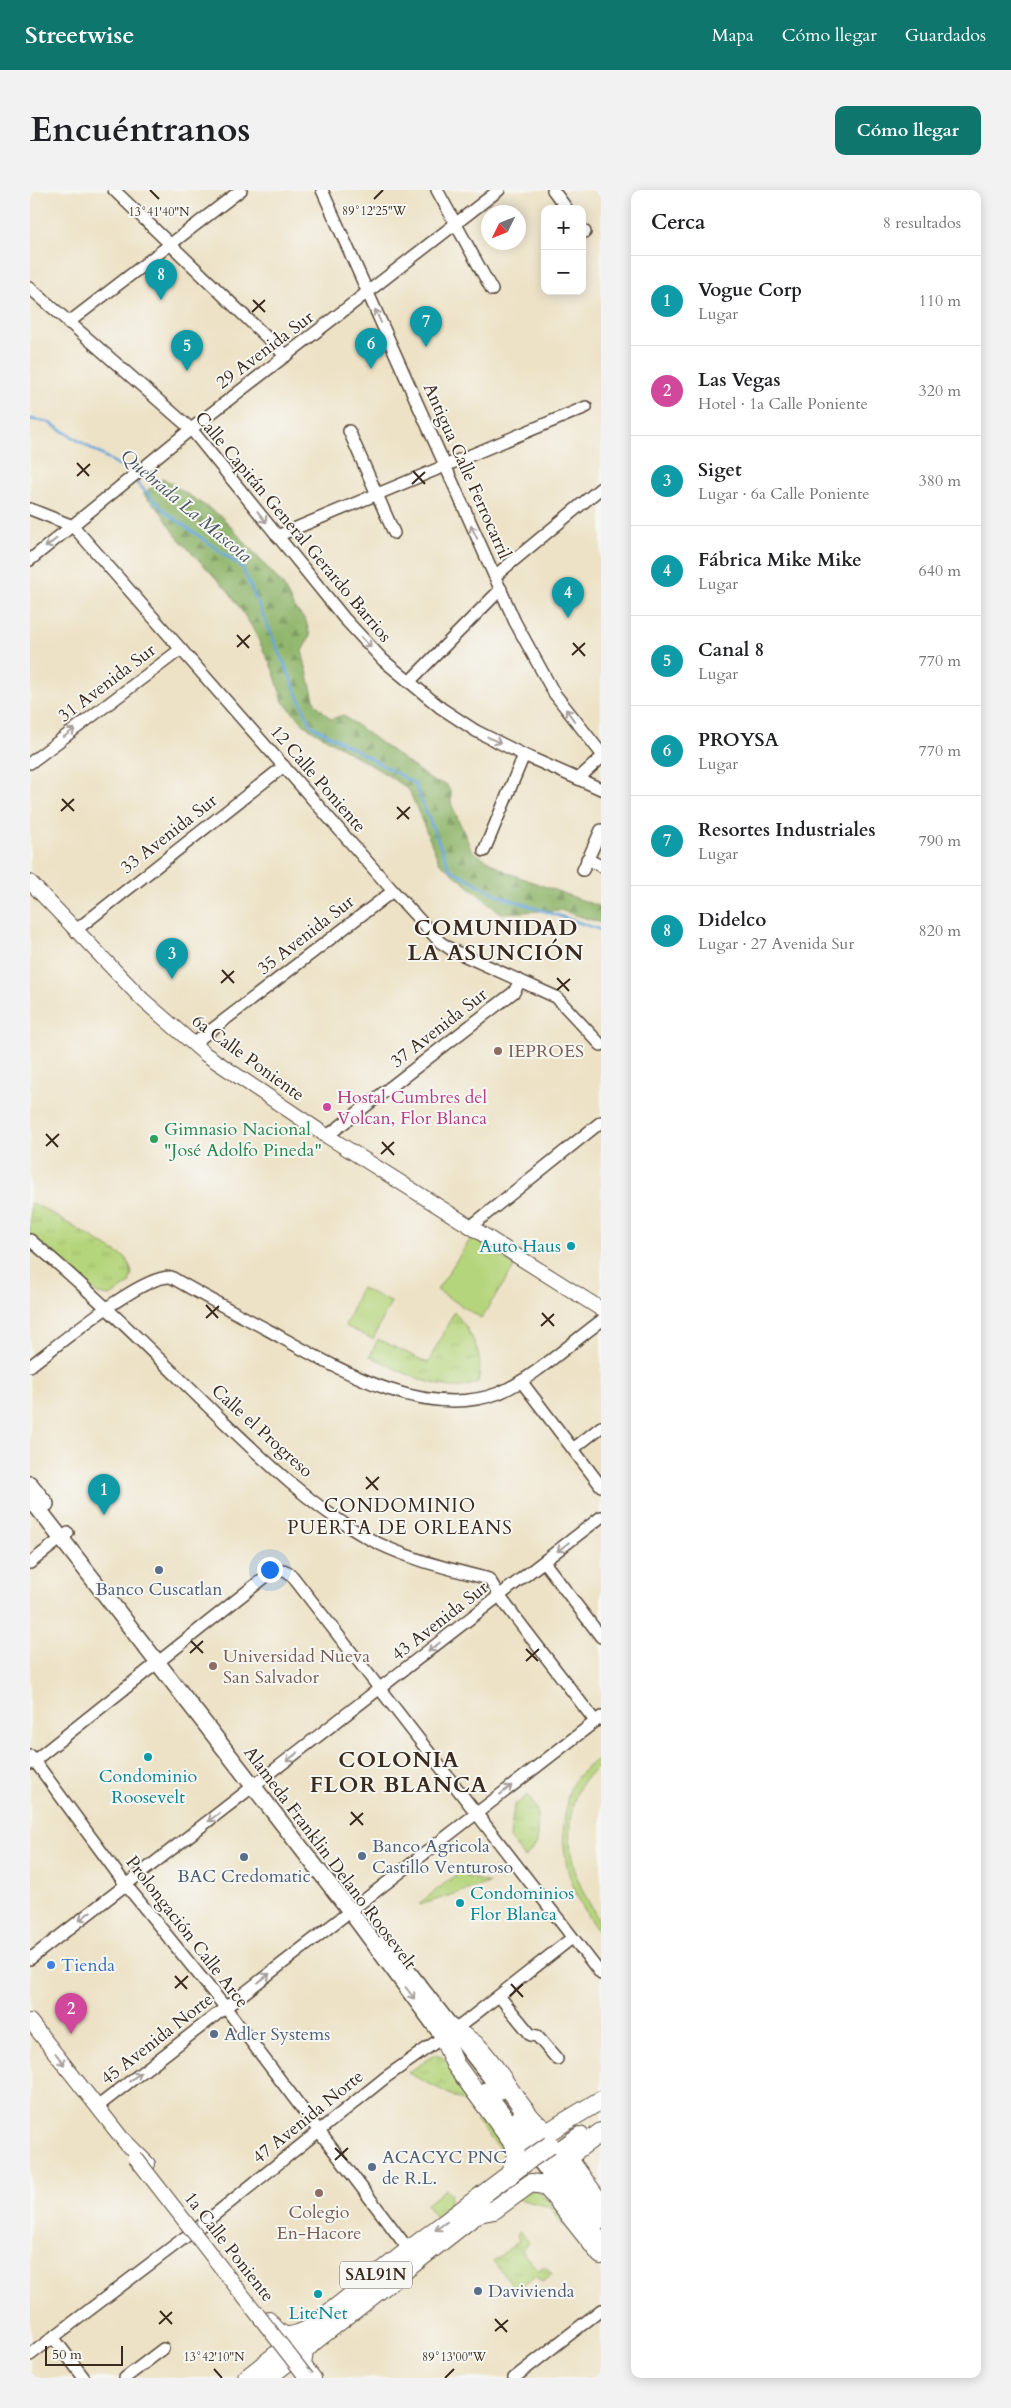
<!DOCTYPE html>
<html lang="es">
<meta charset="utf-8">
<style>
:root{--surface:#fff;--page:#f2f2f2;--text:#202124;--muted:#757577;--line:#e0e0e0;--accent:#0f766e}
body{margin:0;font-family:Cardo,serif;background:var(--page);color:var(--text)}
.controls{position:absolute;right:15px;top:15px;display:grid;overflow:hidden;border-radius:10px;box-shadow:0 2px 12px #0003}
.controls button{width:45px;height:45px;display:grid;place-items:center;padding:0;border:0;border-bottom:1px solid var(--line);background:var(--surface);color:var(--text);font:25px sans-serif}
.compass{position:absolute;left:451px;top:15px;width:45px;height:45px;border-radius:50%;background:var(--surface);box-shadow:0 2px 12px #0003;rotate:227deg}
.scale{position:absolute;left:15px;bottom:12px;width:78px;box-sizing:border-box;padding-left:5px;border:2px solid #3b2a1e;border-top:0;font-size:14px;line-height:18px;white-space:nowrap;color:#3b2a1e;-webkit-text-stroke:4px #f6f6f2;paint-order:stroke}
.you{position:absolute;left:239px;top:1379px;width:18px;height:18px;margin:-12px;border:4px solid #fff;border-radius:50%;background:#1a73e8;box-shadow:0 0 0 8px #1a73e833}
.badge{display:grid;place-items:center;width:32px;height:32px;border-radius:50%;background:var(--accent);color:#fff;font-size:16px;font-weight:700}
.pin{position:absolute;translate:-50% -41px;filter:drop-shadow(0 1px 2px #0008)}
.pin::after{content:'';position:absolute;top:26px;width:18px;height:15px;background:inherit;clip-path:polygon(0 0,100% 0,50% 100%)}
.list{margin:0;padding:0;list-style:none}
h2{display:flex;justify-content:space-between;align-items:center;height:65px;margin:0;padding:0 20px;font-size:21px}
h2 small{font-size:16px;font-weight:400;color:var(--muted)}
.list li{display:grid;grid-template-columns:32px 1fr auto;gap:15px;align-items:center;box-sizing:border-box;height:90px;padding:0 20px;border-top:1px solid var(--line)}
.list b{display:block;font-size:19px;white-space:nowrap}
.list p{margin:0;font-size:16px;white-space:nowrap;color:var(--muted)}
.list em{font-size:16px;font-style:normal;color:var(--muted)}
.map{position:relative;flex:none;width:571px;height:2188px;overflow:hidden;border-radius:10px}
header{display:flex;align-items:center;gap:30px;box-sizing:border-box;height:70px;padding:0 25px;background:var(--accent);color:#fff}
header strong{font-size:24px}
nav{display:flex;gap:28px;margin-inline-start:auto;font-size:18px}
.intro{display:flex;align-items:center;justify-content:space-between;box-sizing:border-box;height:120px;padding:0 30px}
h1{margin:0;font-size:35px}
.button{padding:12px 22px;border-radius:10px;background:var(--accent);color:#fff;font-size:18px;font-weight:700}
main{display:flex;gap:30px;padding:0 30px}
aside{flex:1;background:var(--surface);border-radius:10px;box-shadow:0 2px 12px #0003}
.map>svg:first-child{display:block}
.grass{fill:url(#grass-tufts);stroke:#78804d}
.forest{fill:url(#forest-firs);stroke:#667045}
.garden{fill:#b5d57c;stroke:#78804d}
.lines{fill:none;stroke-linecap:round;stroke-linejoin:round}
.stream{stroke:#65a5d8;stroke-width:3}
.minor-casing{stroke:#564637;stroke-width:14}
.tertiary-casing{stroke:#564637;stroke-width:16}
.secondary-casing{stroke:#564637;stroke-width:18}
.primary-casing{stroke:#564637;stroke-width:20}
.minor{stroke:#fff;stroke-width:11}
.tertiary{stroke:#fff;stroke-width:14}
.secondary{stroke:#fff;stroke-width:15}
.primary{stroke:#fff;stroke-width:18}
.tertiary-bridge-casing{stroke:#564637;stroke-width:16;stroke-linecap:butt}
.primary-bridge-casing{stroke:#564637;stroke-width:20;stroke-linecap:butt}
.tertiary-bridge{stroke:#fff;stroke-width:14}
.primary-bridge{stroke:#fff;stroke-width:18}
.oneway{stroke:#a79f9a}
.ticks{fill:none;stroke:#3b2a1e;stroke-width:2}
.education-dot{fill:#8d6e63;stroke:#f6f6f2;stroke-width:2}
.hotel-dot{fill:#d1479c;stroke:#f6f6f2;stroke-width:2}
.leisure-dot{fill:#2e9e5b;stroke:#f6f6f2;stroke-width:2}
.culture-dot{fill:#0f9aa8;stroke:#f6f6f2;stroke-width:2}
.service-dot{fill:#5c6f8a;stroke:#f6f6f2;stroke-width:2}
.shop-dot{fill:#3f7fe0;stroke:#f6f6f2;stroke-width:2}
.labels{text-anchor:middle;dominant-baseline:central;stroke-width:4;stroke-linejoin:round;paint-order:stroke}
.shield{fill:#f6f6f2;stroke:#73675e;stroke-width:1}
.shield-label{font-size:16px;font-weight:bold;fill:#3b2a1e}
.street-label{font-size:18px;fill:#3b2a1e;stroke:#f6f6f2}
.education-label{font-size:18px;fill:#785e54;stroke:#f6f6f2;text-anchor:start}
.hotel-label{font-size:18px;fill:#b23c85;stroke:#f6f6f2;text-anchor:start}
.leisure-label{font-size:18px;fill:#27864d;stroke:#f6f6f2;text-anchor:start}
.culture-label{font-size:18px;fill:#0d838f;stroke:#f6f6f2}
.service-label{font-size:18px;fill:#4e5e75;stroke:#f6f6f2;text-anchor:start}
.shop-label{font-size:18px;fill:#366cbe;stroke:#f6f6f2;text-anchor:start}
.water-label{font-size:19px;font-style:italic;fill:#4a555f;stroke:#f6f6f2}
.neighbourhood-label{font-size:19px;letter-spacing:1px;fill:#3b2a1e;stroke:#f6f6f2}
.district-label{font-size:22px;font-weight:bold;letter-spacing:1px;fill:#3b2a1e;stroke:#f6f6f2}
.ticks-label{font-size:12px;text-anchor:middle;fill:#3b2a1e;stroke:#f6f6f2;stroke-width:4;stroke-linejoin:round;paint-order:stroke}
</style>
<header>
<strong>Streetwise</strong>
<nav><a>Mapa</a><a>Cómo llegar</a><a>Guardados</a></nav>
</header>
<div class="intro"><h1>Encuéntranos</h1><a class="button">Cómo llegar</a></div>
<main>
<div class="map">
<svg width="571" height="2188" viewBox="0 0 571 2188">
<defs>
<pattern id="grass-tufts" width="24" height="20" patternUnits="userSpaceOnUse" patternTransform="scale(1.25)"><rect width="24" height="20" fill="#b5d57c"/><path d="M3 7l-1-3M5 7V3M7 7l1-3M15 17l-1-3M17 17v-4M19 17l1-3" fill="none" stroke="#9db76b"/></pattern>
<pattern id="forest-firs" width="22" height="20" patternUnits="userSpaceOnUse" patternTransform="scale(1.25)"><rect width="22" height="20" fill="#90b66c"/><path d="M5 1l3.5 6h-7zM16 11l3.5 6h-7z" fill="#779458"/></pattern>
</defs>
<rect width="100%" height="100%" fill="#f6f6f2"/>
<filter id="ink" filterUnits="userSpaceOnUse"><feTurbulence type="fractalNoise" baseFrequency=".02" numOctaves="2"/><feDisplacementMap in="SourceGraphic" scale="10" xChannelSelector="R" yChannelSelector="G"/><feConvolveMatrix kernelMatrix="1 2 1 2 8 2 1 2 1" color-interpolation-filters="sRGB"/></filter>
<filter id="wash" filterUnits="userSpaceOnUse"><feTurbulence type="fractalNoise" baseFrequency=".0096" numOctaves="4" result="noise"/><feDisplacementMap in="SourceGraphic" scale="20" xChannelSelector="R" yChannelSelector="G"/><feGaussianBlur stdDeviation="1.12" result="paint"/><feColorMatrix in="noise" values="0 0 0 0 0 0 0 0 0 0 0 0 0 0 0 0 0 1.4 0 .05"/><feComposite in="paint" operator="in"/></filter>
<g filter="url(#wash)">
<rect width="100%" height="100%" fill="#ede2c6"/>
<g class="grass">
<path d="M0 1013 7 1015 96 1068 102 1082 99 1094 80 1106 67 1104 48 1084 0 1044Z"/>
<path d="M424 1122C442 1142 455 1166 448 1192 420 1209 366 1179 340 1166L348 1149 398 1173Z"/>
<path d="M498 1605 507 1621V1654L495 1668 480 1649 484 1616Z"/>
<path d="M406 1864 412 1866 440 1899 435 1912 378 1883Z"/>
<path d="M453 1917 481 1955 480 1971 447 1932Z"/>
<path d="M505 1998 538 2032 533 2035 520 2017 488 2009Z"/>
<path d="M416 1999 421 2004 418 2020 407 2029 396 2014Z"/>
<path d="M489 2041 499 2052 491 2061 509 2080 514 2076 522 2084 512 2092 505 2085 487 2100 463 2071 489 2051 487 2044Z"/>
</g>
<path class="forest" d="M133 288 192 327 253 395 263 416 276 431 280 446 272 461 285 513 301 529 313 525 404 592 416 594 421 602V613L442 661 478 683 571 717V733L530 720 471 723 409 672 379 600 359 586 277 537 253 512 243 480 222 437 200 403 147 347 131 322 113 304Z"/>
<g class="garden">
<path d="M442 1047 485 1076 451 1128 407 1100Z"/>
<path d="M331 1098 361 1112 343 1149 315 1136Z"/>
<path d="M571 1566V1575C564 1581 554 1588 550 1596 534 1626 538 1668 551 1697 558 1714 571 1727 571 1745 543 1709 527 1665 536 1619 537 1609 539 1598 545 1590 552 1581 562 1573 571 1566Z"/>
<path d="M432 1680 437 1687 459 1693 390 1715V1713Z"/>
</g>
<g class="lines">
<path class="stream" d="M0 229 18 232 90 276 137 323 212 377 281 535 384 593 420 679 470 706 571 740"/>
</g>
</g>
<g filter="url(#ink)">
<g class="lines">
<defs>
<g id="minor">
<path d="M84 0 256 166"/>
<path d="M292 0 485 432 524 503 571 563"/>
<path d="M407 0 462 100"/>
<path d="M523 0 537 19"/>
<path d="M552 39 555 42"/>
<path d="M0 98 161 239 314 428 353 470 411 518 446 541 494 565 571 599"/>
<path d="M38 133 211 0"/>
<path d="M319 241 364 343"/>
<path d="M0 319 43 336 363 701 410 752 422 760 526 807 571 855"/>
<path d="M247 346 556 217"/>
<path d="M0 370 161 239 469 0"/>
<path d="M465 386 571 298"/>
<path d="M379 492 471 399"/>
<path d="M0 573 151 459"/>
<path d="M549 588 571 568"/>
<path d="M454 661 494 565"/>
<path d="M557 669 571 676"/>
<path d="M553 680 571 640"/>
<path d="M46 740 254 576"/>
<path d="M163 854 363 701"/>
<path d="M297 946 484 802 490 791"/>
<path d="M440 1037 571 932"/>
<path d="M0 1050C66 1105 127 1167 188 1226 233 1269 280 1315 334 1346 373 1368 416 1378 459 1389L470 1407 565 1531"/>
<path d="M0 1176C27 1156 112 1084 141 1087 173 1106 206 1123 238 1140 303 1176 392 1232 469 1203 502 1189 541 1153 571 1131"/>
<path d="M491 1191 571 1296"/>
<path d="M543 1259 571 1237"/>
<path d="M514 1372 571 1447"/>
<path d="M0 1373 38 1343"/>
<path d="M1 1566 96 1695 195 1817 379 2060"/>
<path d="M0 1574 239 1384C249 1378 256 1378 263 1387L571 1784"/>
<path d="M0 1769 571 1327"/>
<path d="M469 1806 501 1845 507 1846 527 1869"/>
<path d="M425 1840 542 1748"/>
<path d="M67 1917 571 1527"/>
<path d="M168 2038 356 1887 413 1847"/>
<path d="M23 2147 54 2188"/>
<path d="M0 2165 158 2045"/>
<path d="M95 2188 133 2159"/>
<path d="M484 2188 571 2120"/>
</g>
<g id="tertiary">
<path d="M0 692 113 810 175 864 297 946 571 1119"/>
<path d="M0 1831 98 1956"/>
<path d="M93 1949 118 1974"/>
<path d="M239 2129C252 2145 255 2148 275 2139"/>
<path d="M283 2155 276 2162 274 2175 284 2188"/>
</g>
<g id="secondary">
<path d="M0 1294 16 1314"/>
<path d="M0 1308 320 1721 420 1856"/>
<path d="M355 1752 471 1901"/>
<path d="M455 1900 571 2050"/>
<path d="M490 1925 571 2031"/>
</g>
<g id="primary">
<path d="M425 1840C432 1846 440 1850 447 1856 468 1876 495 1931 518 1942L571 1910"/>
<path d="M413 1847 425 1874 483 1953 486 1966 479 1986"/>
<path d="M571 1942 545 1961 540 1971 571 2014"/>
<path d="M526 1963 550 1946"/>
<path d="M449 2023 464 2020 501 1993 514 1995 520 2001 571 2065"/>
<path d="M217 2188 379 2060 500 1969"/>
<path d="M237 2188 453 2019"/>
</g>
</defs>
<use href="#minor" class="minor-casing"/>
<use href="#tertiary" class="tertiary-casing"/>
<use href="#secondary" class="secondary-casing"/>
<use href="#primary" class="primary-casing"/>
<use href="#minor" class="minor"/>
<use href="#tertiary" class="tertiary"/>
<use href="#secondary" class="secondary"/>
<use href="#primary" class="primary"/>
<defs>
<path id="tertiary-bridge" d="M105 1967 277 2188"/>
<path id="primary-bridge" d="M500 1969 520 1955"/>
</defs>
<use href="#tertiary-bridge" class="tertiary-bridge-casing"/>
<use href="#primary-bridge" class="primary-bridge-casing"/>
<use href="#tertiary-bridge" class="tertiary-bridge"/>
<use href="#primary-bridge" class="primary-bridge"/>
</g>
<defs><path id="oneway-shaft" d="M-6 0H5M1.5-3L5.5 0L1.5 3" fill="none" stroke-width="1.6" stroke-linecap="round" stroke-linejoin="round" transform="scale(1.25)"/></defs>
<g class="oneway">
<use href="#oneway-shaft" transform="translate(348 126) rotate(-114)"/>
<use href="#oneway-shaft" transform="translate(232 327) rotate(51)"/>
<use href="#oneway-shaft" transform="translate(444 342) rotate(-115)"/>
<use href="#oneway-shaft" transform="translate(21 353) rotate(142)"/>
<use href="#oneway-shaft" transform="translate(336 452) rotate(47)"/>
<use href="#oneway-shaft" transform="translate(540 525) rotate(-126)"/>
<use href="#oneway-shaft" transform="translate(39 543) rotate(-37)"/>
<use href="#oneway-shaft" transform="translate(464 550) rotate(27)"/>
<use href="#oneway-shaft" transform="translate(533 1357) rotate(142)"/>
<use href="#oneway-shaft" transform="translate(404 1457) rotate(143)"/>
<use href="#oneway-shaft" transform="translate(262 1567) rotate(142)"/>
<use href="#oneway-shaft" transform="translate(476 1600) rotate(-38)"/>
<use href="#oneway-shaft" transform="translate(184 1627) rotate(143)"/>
<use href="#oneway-shaft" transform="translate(55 1726) rotate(142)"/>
<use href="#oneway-shaft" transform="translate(234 1788) rotate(-38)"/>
<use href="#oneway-shaft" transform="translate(380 1803) rotate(53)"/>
<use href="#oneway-shaft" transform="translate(30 1869) rotate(52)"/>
<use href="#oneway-shaft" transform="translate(105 1887) rotate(-38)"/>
<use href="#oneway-shaft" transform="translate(411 2036) rotate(144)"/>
</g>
</g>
<path class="ticks" d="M120 0 129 9M344 9 353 0M223 110 235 122M222 122 235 110M47 273 59 286M383 281 395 294M47 286 60 274M382 294 395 282M207 445 219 458M543 453 555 466M207 457 220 445M542 465 555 453M32 609 44 621M367 617 379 629M31 621 44 609M367 629 380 617M192 780 204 793M527 788 539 801M191 793 204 781M527 800 540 789M16 944 28 957M352 952 364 965M16 956 29 944M351 964 364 952M176 1115 188 1128M512 1123 524 1136M176 1128 189 1116M511 1136 524 1124M336 1287 348 1300M336 1299 349 1287M161 1451 173 1463M496 1459 508 1471M160 1463 173 1451M496 1471 509 1459M321 1622 333 1635M320 1635 333 1623M145 1786 157 1799M481 1794 493 1807M145 1798 158 1786M480 1806 493 1794M305 1958 317 1970M305 1970 318 1958M130 2121 142 2134M465 2129 477 2142M129 2134 142 2122M465 2141 478 2130M184 2179 192 2188M415 2188 424 2179"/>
<g class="education-dot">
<circle cx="468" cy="861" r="5"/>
<circle cx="183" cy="1476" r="5"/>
<circle cx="289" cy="2003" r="5"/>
</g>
<circle class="hotel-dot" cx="297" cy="917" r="5"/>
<circle class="leisure-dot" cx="124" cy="949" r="5"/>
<g class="culture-dot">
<circle cx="541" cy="1056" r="5"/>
<circle cx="118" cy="1567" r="5"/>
<circle cx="430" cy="1713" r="5"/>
<circle cx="288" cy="2104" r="5"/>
</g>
<g class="service-dot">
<circle cx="129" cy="1380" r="5"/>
<circle cx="332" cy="1666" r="5"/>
<circle cx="214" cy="1667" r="5"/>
<circle cx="184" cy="1844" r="5"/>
<circle cx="342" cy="1977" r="5"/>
<circle cx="448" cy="2101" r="5"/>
</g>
<circle class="shop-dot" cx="21" cy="1775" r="5"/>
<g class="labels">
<rect class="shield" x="310" y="2071.5" width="72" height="27" rx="4"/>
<g class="shield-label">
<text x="346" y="2085">SAL91N</text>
</g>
<g class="street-label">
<text transform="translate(235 160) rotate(-37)">29 Avenida Sur</text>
<text transform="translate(437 281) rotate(66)">Antigua Calle Ferrocarril</text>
<text transform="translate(263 337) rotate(50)">Calle Capitán General Gerardo Barrios</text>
<text transform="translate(77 493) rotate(-37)">31 Avenida Sur</text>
<text transform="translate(288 589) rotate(49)">12 Calle Poniente</text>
<text transform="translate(139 644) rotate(-38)">33 Avenida Sur</text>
<text transform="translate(276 745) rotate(-38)">35 Avenida Sur</text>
<text transform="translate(409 838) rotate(-38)">37 Avenida Sur</text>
<text transform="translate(218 868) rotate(36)">6a Calle Poniente</text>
<text transform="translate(232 1241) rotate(42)">Calle el Progreso</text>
<text transform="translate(410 1431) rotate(-38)">43 Avenida Sur</text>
<text transform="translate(300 1668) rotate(53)">Alameda Franklin Delano Roosevelt</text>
<text transform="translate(157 1742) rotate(52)">Prolongación Calle Arce</text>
<text transform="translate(127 1849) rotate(-38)">45 Avenida Norte</text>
<text transform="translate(278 1927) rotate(-39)">47 Avenida Norte</text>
<text transform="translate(199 2057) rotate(52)">1a Calle Poniente</text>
</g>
<g class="education-label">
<text x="478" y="861">IEPROES</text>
<text x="193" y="1466">Universidad Nueva<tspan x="193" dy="21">San Salvador</tspan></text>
<text x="289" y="2022" text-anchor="middle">Colegio<tspan x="289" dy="21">En-Hacore</tspan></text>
</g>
<g class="hotel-label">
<text x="307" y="907">Hostal Cumbres del<tspan x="307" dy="21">Volcan, Flor Blanca</tspan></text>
</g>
<g class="leisure-label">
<text x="134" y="939">Gimnasio Nacional<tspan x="134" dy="21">"José Adolfo Pineda"</tspan></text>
</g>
<g class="culture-label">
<text x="531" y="1056" text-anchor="end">Auto Haus</text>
<text x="118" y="1586">Condominio<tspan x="118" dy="21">Roosevelt</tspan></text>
<text x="440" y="1703" text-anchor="start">Condominios<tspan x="440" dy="21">Flor Blanca</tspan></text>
<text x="288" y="2123">LiteNet</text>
</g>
<g class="service-label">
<text x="129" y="1399" text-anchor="middle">Banco Cuscatlan</text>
<text x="342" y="1656">Banco Agricola<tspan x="342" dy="21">Castillo Venturoso</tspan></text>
<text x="214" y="1686" text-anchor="middle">BAC Credomatic</text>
<text x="194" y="1844">Adler Systems</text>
<text x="352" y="1967">ACACYC PNC<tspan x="352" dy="21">de R.L.</tspan></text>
<text x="458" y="2101">Davivienda</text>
</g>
<g class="shop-label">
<text x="31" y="1775">Tienda</text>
</g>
<g class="water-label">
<text transform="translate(156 316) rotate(40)">Quebrada La Mascota</text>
</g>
<g class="neighbourhood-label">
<text x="370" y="1316">CONDOMINIO<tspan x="370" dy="22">PUERTA DE ORLEANS</tspan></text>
</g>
<g class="district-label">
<text x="466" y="738">COMUNIDAD<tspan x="466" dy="25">LA ASUNCIÓN</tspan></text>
<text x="369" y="1570">COLONIA<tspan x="369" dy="25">FLOR BLANCA</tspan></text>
</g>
</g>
<g class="ticks-label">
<text x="344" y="25">89°12'25"W</text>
<text x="129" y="26">13°41'40"N</text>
<text x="184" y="2171">13°42'10"N</text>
<text x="424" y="2171">89°13'00"W</text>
</g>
</svg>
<div class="controls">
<button>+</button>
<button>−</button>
</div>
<svg class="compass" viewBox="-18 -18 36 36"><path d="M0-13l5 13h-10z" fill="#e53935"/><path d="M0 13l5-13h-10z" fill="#757577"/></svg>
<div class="scale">50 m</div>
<div class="you"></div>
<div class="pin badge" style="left:74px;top:1325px;background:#0f9aa8">1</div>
<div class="pin badge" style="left:41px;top:1844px;background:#d1479c">2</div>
<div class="pin badge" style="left:142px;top:789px;background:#0f9aa8">3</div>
<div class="pin badge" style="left:538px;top:428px;background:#0f9aa8">4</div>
<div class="pin badge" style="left:157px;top:181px;background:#0f9aa8">5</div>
<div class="pin badge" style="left:341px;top:179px;background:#0f9aa8">6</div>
<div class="pin badge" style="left:396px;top:157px;background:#0f9aa8">7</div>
<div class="pin badge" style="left:131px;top:110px;background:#0f9aa8">8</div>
</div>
<aside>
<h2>Cerca<small>8 resultados</small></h2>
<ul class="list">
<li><span class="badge" style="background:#0f9aa8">1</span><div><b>Vogue Corp</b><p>Lugar</p></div><em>110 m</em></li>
<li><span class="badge" style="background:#d1479c">2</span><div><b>Las Vegas</b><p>Hotel · 1a Calle Poniente</p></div><em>320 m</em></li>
<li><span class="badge" style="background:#0f9aa8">3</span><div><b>Siget</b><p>Lugar · 6a Calle Poniente</p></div><em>380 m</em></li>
<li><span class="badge" style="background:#0f9aa8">4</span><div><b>Fábrica Mike Mike</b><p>Lugar</p></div><em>640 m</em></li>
<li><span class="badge" style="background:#0f9aa8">5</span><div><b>Canal 8</b><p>Lugar</p></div><em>770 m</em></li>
<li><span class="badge" style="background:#0f9aa8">6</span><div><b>PROYSA</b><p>Lugar</p></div><em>770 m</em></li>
<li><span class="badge" style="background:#0f9aa8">7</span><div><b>Resortes Industriales</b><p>Lugar</p></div><em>790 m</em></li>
<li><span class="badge" style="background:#0f9aa8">8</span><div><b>Didelco</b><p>Lugar · 27 Avenida Sur</p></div><em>820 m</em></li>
</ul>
</aside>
</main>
